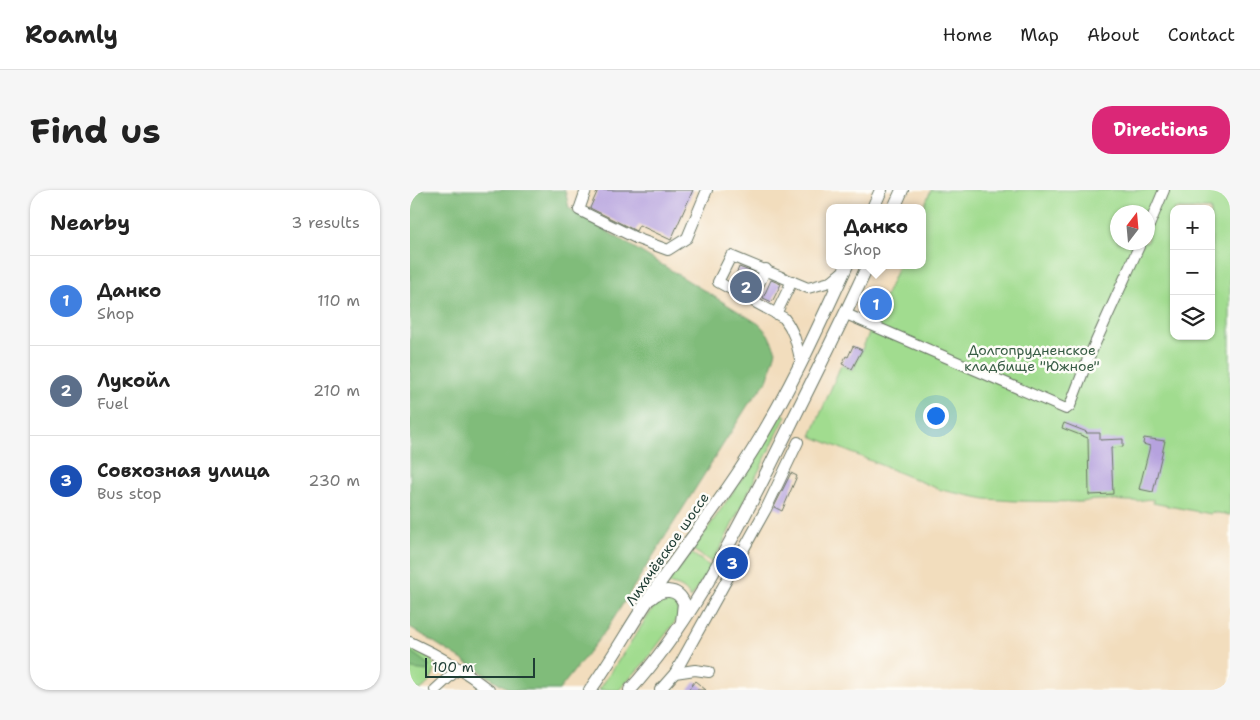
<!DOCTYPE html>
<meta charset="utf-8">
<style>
:root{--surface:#fff;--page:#f6f6f6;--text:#222;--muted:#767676;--line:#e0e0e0;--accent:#db2777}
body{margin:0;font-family:"Shantell Sans",sans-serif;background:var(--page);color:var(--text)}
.controls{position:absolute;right:15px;top:15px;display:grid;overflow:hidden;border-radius:10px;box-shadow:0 1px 4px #0004}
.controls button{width:45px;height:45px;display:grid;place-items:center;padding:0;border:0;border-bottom:1px solid var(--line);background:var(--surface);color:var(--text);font:25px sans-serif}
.compass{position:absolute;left:700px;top:15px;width:45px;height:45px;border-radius:50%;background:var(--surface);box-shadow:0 1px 4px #0004;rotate:16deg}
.scale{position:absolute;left:15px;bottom:12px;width:110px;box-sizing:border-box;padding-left:5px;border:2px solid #1f3d34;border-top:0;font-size:14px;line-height:18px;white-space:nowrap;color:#1f3d34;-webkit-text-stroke:4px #fdfcf7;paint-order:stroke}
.you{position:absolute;left:525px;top:225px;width:18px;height:18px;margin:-12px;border:4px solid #fff;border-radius:50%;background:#1a73e8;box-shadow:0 0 0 8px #1a73e833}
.badge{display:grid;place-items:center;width:32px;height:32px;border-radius:50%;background:var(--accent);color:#fff;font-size:16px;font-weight:700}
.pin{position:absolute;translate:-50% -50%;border:2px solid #fff;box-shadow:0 1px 5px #0006}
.popup{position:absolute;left:416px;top:14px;width:100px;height:65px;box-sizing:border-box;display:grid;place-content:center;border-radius:10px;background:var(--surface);filter:drop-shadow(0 1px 4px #0005);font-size:16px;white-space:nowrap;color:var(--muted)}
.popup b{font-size:19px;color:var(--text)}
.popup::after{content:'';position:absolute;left:50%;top:100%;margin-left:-10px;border:10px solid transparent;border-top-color:var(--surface)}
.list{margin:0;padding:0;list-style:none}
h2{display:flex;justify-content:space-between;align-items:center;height:65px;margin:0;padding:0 20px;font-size:21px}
h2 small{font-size:16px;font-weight:400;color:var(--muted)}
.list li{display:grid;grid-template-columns:32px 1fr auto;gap:15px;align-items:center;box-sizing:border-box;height:90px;padding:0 20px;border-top:1px solid var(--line)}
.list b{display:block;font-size:19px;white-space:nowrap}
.list p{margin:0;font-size:16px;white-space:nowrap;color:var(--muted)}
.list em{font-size:16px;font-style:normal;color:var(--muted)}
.icon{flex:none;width:28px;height:28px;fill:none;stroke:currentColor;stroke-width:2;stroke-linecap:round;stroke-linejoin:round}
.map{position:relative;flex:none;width:820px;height:500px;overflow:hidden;border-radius:20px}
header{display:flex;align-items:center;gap:30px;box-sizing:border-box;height:70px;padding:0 25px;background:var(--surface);border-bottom:1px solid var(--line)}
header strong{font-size:24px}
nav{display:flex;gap:28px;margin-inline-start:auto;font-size:18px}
.intro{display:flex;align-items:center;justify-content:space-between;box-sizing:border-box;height:120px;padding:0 30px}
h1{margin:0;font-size:35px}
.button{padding:12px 22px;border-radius:20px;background:var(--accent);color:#fff;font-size:18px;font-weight:700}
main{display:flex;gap:30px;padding:0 30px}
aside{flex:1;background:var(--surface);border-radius:20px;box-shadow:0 1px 4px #0004}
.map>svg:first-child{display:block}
.green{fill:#a1dc8f;stroke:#608c62;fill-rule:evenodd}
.forest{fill:#80bc7a;stroke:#507c57}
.building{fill:#b6a2de}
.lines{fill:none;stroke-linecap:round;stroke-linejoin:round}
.minor-casing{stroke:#697564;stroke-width:12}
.major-casing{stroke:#697564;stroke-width:14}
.minor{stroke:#fff;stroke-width:10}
.major{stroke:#fff;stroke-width:12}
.labels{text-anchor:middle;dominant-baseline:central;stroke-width:5;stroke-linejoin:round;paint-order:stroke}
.park-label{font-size:14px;fill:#395d46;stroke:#fdfcf7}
.street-label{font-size:14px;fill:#1f3d34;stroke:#fdfcf7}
</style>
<header>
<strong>Roamly</strong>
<nav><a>Home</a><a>Map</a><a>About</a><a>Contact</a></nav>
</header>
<div class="intro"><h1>Find us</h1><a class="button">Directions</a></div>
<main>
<aside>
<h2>Nearby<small>3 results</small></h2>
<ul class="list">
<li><span class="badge" style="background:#3f7fe0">1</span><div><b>Данко</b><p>Shop</p></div><em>110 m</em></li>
<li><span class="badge" style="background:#5c6f8a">2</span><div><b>Лукойл</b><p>Fuel</p></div><em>210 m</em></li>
<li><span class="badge" style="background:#1a4fb4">3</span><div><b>Совхозная улица</b><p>Bus stop</p></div><em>230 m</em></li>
</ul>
</aside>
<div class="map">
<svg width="820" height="500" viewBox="0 0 820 500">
<rect width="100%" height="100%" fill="#fdfcf7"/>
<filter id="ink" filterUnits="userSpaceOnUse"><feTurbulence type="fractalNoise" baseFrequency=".02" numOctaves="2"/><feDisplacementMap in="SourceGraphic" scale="10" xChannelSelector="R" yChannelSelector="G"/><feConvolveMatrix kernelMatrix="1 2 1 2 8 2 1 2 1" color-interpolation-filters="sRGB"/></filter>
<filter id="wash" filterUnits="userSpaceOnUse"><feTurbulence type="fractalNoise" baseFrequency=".0096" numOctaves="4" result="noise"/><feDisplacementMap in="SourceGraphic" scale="20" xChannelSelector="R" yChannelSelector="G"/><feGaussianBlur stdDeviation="1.12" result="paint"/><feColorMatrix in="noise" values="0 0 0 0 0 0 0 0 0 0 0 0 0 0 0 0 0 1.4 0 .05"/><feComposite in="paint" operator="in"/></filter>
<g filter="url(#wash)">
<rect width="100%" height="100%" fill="#f2ddbd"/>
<g class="green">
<path d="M521 0H820V325L802 322 800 324 743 313 744 310C735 308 729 312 720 311 706 311 687 308 673 312L605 311 576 309 531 300 401 246 431 175 443 180 489 75H512V21ZM764 19H801V146H764ZM708 22H738V52H708Z"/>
<path d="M372 223 376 226 303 373 283 360 340 277Z"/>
<path d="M281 363 301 377 281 408C276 398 268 394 257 394Z"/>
<path d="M255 407H261L268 412V428L234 473 209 500H189L246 414Z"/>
<path d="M0 457C6 460 13 462 18 467 32 478 21 493 10 500L0 497Z"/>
</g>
<g class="forest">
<path d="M0 0H155L159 18 349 134 358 144 366 161 357 191 338 215 197 439 149 500H100L0 437Z"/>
<path d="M0 461 19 475 18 481 2 479 0 477Z"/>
</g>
<g id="blocks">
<g class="building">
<path d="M188 0H283L261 50 229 35 226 41 180 18Z"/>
<path d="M329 77 345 83 337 100 323 92Z"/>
<path d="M361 90 371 94 362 112 353 108Z"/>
<path d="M464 107 472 111 467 122 460 118Z"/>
<path d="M443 156 452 160 442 179 432 174 436 166 438 167Z"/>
<path d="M654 233 677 242 676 243H690V250L713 249V257L701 258 703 304 679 305 678 248 652 238Z"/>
<path d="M734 248 755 251 743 302 729 299 740 256 733 254Z"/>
<path d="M381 283 387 286 372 321 364 317Z"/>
<path d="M285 491 296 500H278Z"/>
</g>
</g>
</g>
<g filter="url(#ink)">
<use href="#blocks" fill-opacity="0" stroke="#697564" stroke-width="1"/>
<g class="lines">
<defs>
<g id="minor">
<path d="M176 0 169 20 228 49 258 60 277 48 297 0"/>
<path d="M738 38 754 0"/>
<path d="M341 110 356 79"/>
<path d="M366 124 382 91"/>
<path d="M436 124 656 219 660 216 678 169 731 52"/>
<path d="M391 173C387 156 385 142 374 128L308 92 321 66 398 98 420 92 432 82"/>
<path d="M0 452C28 465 54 480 79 500"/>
<path d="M265 483 356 319 388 252"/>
<path d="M25 500 49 478"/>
<path d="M250 500 265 483 285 480 299 482"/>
</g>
<g id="major">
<path d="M463 18 471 0"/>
<path d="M484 18 492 0"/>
<path d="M241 408C252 399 267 397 274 413L272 432"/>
<path d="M180 500C201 471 218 440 238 410 268 364 304 321 334 274 375 211 406 143 437 75"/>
<path d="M220 500C280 434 319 355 360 276 393 209 427 143 458 75"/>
</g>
</defs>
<use href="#minor" class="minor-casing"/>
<use href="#major" class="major-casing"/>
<use href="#minor" class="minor"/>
<use href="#major" class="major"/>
</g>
</g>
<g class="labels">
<g class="park-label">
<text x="622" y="160">Долгопрудненское<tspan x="622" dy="16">кладбище "Южное"</tspan></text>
</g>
<g class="street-label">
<text transform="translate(257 359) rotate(-55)">Лихачёвское шоссе</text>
</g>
</g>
</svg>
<div class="controls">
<button>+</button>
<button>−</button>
<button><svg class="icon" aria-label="layers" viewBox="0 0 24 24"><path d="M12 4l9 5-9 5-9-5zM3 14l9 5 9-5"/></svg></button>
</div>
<svg class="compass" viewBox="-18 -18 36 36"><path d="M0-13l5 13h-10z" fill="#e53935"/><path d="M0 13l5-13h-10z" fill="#767676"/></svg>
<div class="scale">100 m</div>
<div class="you"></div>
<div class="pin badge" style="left:466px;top:114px;background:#3f7fe0">1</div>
<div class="popup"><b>Данко</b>Shop</div>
<div class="pin badge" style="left:336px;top:97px;background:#5c6f8a">2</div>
<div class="pin badge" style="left:322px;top:373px;background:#1a4fb4">3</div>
</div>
</main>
